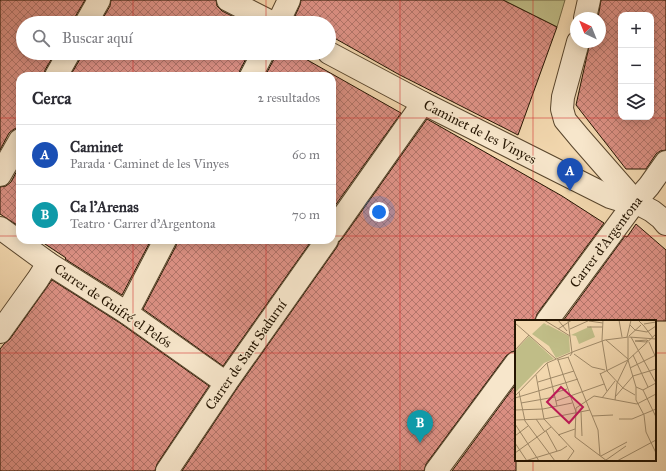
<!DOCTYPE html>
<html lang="es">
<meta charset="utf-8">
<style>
:root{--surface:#fff;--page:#f7f7f7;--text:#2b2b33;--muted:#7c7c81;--line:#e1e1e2;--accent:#8f2418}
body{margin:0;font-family:"IM FELL Great Primer",serif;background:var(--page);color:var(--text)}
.controls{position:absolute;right:12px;top:12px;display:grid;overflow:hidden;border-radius:8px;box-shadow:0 2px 10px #0003}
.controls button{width:36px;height:36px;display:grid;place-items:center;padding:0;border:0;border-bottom:1px solid var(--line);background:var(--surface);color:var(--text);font:20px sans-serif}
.compass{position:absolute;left:570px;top:12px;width:36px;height:36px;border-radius:50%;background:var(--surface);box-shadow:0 2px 10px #0003;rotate:317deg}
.you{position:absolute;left:379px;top:212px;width:14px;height:14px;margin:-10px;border:3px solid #fff;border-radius:50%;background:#1a73e8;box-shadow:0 0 0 6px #1a73e833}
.badge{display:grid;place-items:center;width:26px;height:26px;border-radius:50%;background:var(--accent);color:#fff;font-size:13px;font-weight:700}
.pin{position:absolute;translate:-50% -33px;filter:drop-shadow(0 1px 2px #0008)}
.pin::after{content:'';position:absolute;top:21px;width:14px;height:12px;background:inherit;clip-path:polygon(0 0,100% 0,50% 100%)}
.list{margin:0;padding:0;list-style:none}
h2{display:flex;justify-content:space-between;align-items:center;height:52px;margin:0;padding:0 16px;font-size:17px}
h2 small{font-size:13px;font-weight:400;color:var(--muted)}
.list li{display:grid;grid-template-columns:26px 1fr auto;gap:12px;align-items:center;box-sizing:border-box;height:60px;padding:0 16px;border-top:1px solid var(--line)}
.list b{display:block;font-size:15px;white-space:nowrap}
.list p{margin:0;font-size:13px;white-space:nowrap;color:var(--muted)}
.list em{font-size:13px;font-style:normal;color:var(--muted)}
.icon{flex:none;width:22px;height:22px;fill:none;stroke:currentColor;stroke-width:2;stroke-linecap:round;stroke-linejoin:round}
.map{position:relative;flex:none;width:666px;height:471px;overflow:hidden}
.search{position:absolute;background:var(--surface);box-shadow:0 2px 10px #0003;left:16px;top:16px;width:320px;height:44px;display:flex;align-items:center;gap:10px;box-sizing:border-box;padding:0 14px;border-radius:22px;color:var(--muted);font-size:15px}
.panel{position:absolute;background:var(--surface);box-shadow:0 2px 10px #0003;left:16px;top:72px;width:320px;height:172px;border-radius:12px}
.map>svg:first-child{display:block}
.green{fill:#c0bd87;stroke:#726844}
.building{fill:url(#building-cross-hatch);stroke:#241401;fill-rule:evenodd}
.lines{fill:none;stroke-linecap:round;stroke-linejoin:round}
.street-casing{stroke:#58452c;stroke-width:24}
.street{stroke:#f7e6cb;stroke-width:22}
.grid{fill:none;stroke:#d62828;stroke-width:1;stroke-opacity:0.55}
.labels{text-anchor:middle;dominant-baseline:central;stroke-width:3;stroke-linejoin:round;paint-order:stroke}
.street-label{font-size:14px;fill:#241401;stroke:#f7e6cb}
.inset-road{fill:none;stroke:#a08a69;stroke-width:1}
.view{fill:#c2185b;fill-opacity:0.15;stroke:#c2185b;stroke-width:2}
.inset-edge{fill:none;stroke:#241401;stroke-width:2}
</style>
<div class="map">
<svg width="666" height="471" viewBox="0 0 666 471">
<defs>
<pattern id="building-cross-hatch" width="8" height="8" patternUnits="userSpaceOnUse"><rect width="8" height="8" fill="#dd9185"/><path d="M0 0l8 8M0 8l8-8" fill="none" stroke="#b3756a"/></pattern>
</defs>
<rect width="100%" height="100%" fill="#f3d8af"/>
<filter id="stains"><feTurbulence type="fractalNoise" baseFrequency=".005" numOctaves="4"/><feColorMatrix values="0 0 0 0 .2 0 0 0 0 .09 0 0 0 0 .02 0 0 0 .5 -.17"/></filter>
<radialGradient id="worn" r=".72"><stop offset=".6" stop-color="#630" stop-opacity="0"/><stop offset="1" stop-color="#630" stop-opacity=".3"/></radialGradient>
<path class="green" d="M503 0H565L557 27Z"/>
<g class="building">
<path d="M0 0H85L75 17 74 23H23V53H55L45 70 44 76H20V128L14 129 9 133 0 150Z"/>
<path d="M111 0H216L217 6 222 11 246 23H100L110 6Z"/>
<path d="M301 0H503L557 27 518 135 398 74 329 35V23H307L295 16 300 5Z"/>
<path d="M601 0H666V150L660 151 656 154 646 169H626L576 105 590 42H600V18H598ZM621 15H651V117H621Z"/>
<path d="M81 53H249L240 70 239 76H70L80 59Z"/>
<path d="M275 53H295L401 113 332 210V76H265L274 59Z"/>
<path d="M427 119 562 196 604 223 537 314 535 321H516V351L511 352 506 356 426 464 424 471H182L236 390 337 247 339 242 342 239Z"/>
<path d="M20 165V227L0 214V187L6 186 11 182Z"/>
<path d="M636 224 666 250V321H563L625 236 627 237Z"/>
<path d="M39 240H151L122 295 65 259 66 258Z"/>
<path d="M177 240H312L223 366 143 309 176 246Z"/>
<path d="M52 280 120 323 209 386 157 464 155 471H0V349L4 344 10 339Z"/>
<path d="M516 384V471H452Z"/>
</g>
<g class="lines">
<defs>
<g id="street">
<path d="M228 0 273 23"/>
<path d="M585 18 589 0"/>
<path d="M86 23 99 0"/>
<path d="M278 23 289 0"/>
<path d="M578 42 563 97 562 109 565 120 580 138 629 194 635 202"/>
<path d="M329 53 423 103 610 197 623 201 635 202 652 211 661 218 666 224"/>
<path d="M56 76 69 53"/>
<path d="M251 76 263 53"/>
<path d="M0 175 20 140"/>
<path d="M0 228 48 263 127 313 226 383"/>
<path d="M332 232 423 103"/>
<path d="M127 313 165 240"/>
<path d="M547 321 635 202 649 186 666 162"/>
<path d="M0 332 38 279 48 263"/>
<path d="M167 471 226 383 327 240"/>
<path d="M436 471 516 363"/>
</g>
</defs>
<use href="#street" class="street-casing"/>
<use href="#street" class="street"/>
</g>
<path class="grid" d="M133 0V23M266 0V23M400 0V471M533 0V321M133 53V76M266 53V76M0 118H20M332 118H666M0 236H20M332 236H666M133 240V471M266 240V471M0 353H516M655 353H666M533 460V471"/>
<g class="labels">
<g class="street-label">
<text transform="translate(480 132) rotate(27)">Caminet de les Vinyes</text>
<text transform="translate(606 242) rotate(-53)">Carrer d'Argentona</text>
<text transform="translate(113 306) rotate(34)">Carrer de Guifré el Pelós</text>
<text transform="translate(246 355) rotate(-55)">Carrer de Sant Sadurní</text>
</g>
</g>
<g transform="translate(515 320)">
<rect width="141" height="141" fill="#f3d8af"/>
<path d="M29 3 32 5 30 6 33 5 54 16 55 32 41 38 34 26 17 14ZM76 6 80 17 64 24 61 16 56 15ZM14 16 39 39 29 43 0 73V31Z" fill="#c0bd87"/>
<path class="inset-road" d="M29 0 55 16M43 0 52 11M53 0 57 33 55 36M88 0 87 20 92 51 108 68 120 75M104 0 107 17M123 0 129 6 126 3M74 1 88 3M0 3 41 39M129 4 141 2M115 5 120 10 132 12 141 6M129 6 138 18M72 7H88M43 9 57 0M55 9 75 0M114 16 126 5M112 17 116 0M116 17 141 63M91 20 113 39M132 20 120 21 131 22 133 20M134 22 141 38M0 30 14 15M59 34 77 47 90 50M118 35 133 67M53 37 83 110 85 136M42 40 54 37M43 40 61 92M113 40V18M32 43 42 86M115 48 141 35M85 53 92 71M85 54 113 40 141 14M21 55 29 99 59 131 52 141M23 62 59 51M121 67 128 70 141 97M128 70 141 63M4 72 10 101 40 141M39 73 52 69M0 76 32 43 60 31 90 20 114 17 141 19M79 76 61 88 60 117 92 141M79 76 122 84M100 77 118 56 141 49M0 78 63 59M87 78 100 61M100 80 102 63 113 40 121 67V80L129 95 131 112 141 133M41 81 89 64M6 83 40 77M122 84 141 74M0 90 28 89 57 83M66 92 67 116M77 96 98 95M21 99 30 112M104 99H117L141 89M0 100 29 99 75 90M0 104 24 141M31 111 42 131M43 115 60 109M0 116 13 106M0 123 12 141M0 133 36 107M86 136 112 122M91 140 111 126M10 141 46 130 52 126M102 141 141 120"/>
<path class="view" d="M46 67 68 87 54 103 32 82Z"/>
<rect width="141" height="141" class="inset-edge"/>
</g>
<rect width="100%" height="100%" filter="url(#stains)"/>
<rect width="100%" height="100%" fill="url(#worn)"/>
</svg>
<div class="controls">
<button>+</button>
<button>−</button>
<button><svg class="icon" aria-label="layers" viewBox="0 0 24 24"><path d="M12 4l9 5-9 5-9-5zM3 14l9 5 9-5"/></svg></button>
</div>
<svg class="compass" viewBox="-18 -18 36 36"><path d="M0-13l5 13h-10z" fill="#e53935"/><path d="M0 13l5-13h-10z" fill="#7c7c81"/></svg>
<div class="you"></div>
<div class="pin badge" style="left:570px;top:191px;background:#1a4fb4">A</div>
<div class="pin badge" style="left:420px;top:443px;background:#0f9aa8">B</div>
<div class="search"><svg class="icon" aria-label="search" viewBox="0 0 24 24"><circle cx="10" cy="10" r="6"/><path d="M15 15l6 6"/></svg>Buscar aquí</div>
<section class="panel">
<h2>Cerca<small>2 resultados</small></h2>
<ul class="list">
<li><span class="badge" style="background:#1a4fb4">A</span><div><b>Caminet</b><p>Parada · Caminet de les Vinyes</p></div><em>60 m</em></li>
<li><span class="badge" style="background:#0f9aa8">B</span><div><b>Ca l'Arenas</b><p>Teatro · Carrer d'Argentona</p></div><em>70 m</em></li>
</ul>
</section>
</div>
